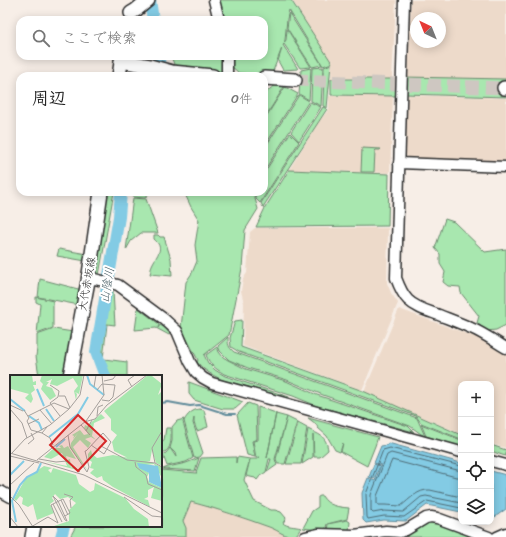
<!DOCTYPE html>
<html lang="ja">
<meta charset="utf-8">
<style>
:root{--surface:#fff;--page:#f2f2f2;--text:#222;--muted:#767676;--line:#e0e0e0}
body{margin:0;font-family:Sriracha,"Klee One",sans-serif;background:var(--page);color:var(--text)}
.controls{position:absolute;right:12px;bottom:12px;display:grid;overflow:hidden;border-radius:8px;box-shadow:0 2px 10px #0003}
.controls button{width:36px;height:36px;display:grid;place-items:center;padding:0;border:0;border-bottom:1px solid var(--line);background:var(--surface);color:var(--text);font:20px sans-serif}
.compass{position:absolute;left:410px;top:12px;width:36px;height:36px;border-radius:50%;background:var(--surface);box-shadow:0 2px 10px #0003;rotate:317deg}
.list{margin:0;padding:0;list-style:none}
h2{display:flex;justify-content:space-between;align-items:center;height:52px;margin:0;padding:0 16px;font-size:17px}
h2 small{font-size:13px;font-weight:400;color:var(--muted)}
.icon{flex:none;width:22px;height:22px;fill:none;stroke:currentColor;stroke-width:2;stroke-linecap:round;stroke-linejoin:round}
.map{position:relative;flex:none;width:506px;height:537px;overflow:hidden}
.search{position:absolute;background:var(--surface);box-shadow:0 2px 10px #0003;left:16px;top:16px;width:252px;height:44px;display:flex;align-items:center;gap:10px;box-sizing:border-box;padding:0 14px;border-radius:12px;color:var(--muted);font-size:15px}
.panel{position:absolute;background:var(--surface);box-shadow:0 2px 10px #0003;left:16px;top:72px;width:252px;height:124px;border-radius:12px}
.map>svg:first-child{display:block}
.built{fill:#eddaca;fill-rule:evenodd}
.green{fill:#a8e7af;stroke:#6a896d}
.water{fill:#83cbe4;stroke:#608b9a}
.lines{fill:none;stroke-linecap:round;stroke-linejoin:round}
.shore{stroke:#4e6b75;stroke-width:1}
.stream{stroke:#608b9a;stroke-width:2}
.river{stroke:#83cbe4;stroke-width:12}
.major-tunnel{stroke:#cec7c1;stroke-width:13;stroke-dasharray:13 6;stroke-linecap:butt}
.minor-casing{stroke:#2b2b2b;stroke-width:13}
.major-casing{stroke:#2b2b2b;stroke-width:16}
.minor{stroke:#fff;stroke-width:10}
.major{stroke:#fff;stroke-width:13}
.labels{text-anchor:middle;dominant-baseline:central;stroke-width:4;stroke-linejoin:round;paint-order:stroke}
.street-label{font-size:11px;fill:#2b2b2b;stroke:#fff}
.water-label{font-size:12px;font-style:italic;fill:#455b62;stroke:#fff}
.inset-river{fill:none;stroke:#83cbe4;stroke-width:2}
.inset-road{fill:none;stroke:#a5a09c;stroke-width:1}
.view{fill:#d62828;fill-opacity:0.15;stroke:#d62828;stroke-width:2}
.inset-edge{fill:none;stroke:#2b2b2b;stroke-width:2}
</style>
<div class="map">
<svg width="506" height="537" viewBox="0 0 506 537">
<rect width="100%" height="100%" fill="#f7eee7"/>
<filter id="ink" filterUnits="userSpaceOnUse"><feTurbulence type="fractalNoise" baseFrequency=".025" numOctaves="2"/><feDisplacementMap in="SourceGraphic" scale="8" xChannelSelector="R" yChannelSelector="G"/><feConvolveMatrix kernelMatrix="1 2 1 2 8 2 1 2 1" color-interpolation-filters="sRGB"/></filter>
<g filter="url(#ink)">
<g class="built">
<path d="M292 0H396L392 79 331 78 332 62 320 46Z"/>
<path d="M411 0H506V79L408 78ZM416 18H440V42H416Z"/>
<path d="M405 95 506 98V163L410 159 403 153Z"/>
<path d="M329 96H393L390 173 289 170 318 123 329 109Z"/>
<path d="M255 228H388L387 283 391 293 398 303 362 390 243 346 244 303 241 291 243 279 247 273 250 232Z"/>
<path d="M399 309 484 340 506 354V448L491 444V384H461V434L364 392Z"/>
<path d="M191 502 214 508 275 529 288 537H186V528L183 521Z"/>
</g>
<g class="green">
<path d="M218 0H291L332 63 323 66 289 10 287 19 285 40 284 43 286 40 287 29 311 67 300 68 284 44 283 45 298 69 283 70 278 61 282 48 273 71 269 75 239 73 230 65 229 56H264V20H223Z"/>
<path d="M289 13 322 65 312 67 287 28Z"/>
<path d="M171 56H224V68L222 72 175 67Z"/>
<path d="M331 64 327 108 323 106 324 67Z"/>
<path d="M323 67 321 106 311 101 312 68Z"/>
<path d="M311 68 309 100 299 94 301 70Z"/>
<path d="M405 77 506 79V97L405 94Z"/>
<path d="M331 79H396V96L331 95Z"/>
<path d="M277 85 284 87 264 119C264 103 260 92 277 85Z"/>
<path d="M285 87 298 94 264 147V120Z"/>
<path d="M299 95 309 101 264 171V149Z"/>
<path d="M310 102 321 107 299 141 291 132Z"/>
<path d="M323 107 327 109 263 207 261 203Z"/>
<path d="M290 133 299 142 260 203 256 199 254 192H264V173Z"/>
<path d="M362 148 381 149 380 150H376L375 151 374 172H361Z"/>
<path d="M289 170 389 174 388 226 256 227 265 208Z"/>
<path d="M106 192H114L99 275 94 274Z"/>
<path d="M134 192H150L145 198 133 197Z"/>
<path d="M184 192H253L258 209 245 230 242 268 229 335 204 355 208 363 215 370 225 376 289 397V398L225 381C214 376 204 371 197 362L198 360 181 328 186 282 192 273 197 261 195 245 199 220 191 207Z"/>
<path d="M133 198 146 199 158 233H141L131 241 126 250Z"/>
<path d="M445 219 454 222 485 252 506 249V325L496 330 487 331 477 323 479 316 461 293 460 287 448 286 443 282 445 272 440 264V254L435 248Z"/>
<path d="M154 235H158L160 237H164L171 259 172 276 150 274C151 271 151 267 152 265 157 254 165 249 154 239Z"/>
<path d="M59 249 87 254 86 261 57 256Z"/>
<path d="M40 279 82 290 79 305 38 297Z"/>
<path d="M109 290 113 291 115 325 107 324 103 359 101 343Z"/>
<path d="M36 297 53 301V328L37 334 40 304 36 302Z"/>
<path d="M138 308 159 324 158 328 160 325 165 328 170 334 169 335 156 328 135 330Z"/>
<path d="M242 320 241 347 363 391 461 435V439L421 423 416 416 239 352 231 347 230 338 235 321Z"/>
<path d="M54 329 73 332 64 376H39L36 356 37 349V335Z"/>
<path d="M228 337C228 344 228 347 234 352L417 418 425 436 421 434 410 426 323 395 287 380 248 368 234 362 229 360 220 351 218 346Z"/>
<path d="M217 347 219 352 223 357 228 360 246 369 286 381 317 395 408 426 414 432 317 406 293 396 224 374C215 368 210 365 206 355Z"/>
<path d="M104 359 127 362V376H109Z"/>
<path d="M189 382 243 402 235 409H223L194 400 189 394Z"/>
<path d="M248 403 256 406 257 439 252 441 255 457 247 455 237 415Z"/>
<path d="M258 407 276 413 267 458 276 414 287 417 275 459 277 465 267 472 271 459H269L266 472 260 476 257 480 255 478 246 476 250 459H257L260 457 256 458 253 441 258 440Z"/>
<path d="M199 409 204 410 208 427 197 431 194 423V418L193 423 203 453 200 457 194 458 184 421C187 415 192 410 199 409Z"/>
<path d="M287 417 297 422 285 464H278L276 459Z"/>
<path d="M308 418 378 437 375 446 367 466 341 452 343 443 340 452 335 450 327 436 318 428 316 424Z"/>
<path d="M184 419 183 422 193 458 186 462 167 466 163 455 166 453 170 448 176 457 175 453 170 448 172 441V427L177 421Z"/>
<path d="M298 423 307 428 301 464H286Z"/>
<path d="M421 424 461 440V447L426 436Z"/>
<path d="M166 428H171C171 437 173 451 161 453V442L164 440Z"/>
<path d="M308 429C319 435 326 435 328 450L320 457H314L313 435V457L302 464Z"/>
<path d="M491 445 506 450V456L502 455 491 451Z"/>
<path d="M236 457V463L237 457 250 459 244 480 254 501 271 510H275L281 512 286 518 283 523C287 527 295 526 301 528L295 537C284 537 280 531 269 527 244 518 218 509 191 502L183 521 186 528V537H70L76 526H161V470L197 473 196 472 201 458Z"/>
<path d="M199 458 195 471 163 469 168 467 186 463Z"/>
<path d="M320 496H322C328 506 338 507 349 508L347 519 327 524 325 531 303 528 312 511 318 507V497Z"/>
<path d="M347 520 350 522 349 531H327L328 524Z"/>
<path d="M431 520 481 537H407L404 535Z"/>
</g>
<g class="water">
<path d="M388 443 461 463V512L427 505 406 521 384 520 366 523 363 520 362 493 368 478 375 481 381 465 374 463 381 446 387 445Z"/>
<path d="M374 464 380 466 374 479 369 477Z"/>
<path d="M491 471 506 475V509L492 519H491Z"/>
</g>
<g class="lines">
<g class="shore">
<path d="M461 466 390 448 383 450 366 494 367 517 368 519 384 516 404 517 427 501 461 508"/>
<path d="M461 471 391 453 387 455 371 495V511L373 513 384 511 403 512 421 497 426 496 461 503"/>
<path d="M461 477H456L392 460 377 496V504L379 505H385L401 506C410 499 418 489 430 490L461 497"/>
</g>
<g class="stream">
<path d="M161 403 168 402 190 406 199 405 227 414H235"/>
<path d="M59 526 63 529"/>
</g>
<g class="river">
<path d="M150 0 153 20"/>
<path d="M159 56 160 76"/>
<path d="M105 376 96 352 119 217 121 192"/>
<path d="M61 537 64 526"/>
</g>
<path class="major-tunnel" d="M295 80 504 88"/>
<defs>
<g id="minor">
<path d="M214 0 219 20"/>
<path d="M404 0 396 278C399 286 402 294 408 300 416 308 428 311 439 315 449 319 460 323 471 328 483 333 494 341 506 348"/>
<path d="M227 56V76"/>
<path d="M399 163 506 167"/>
<path d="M88 281 95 279 118 285 164 319 177 331 190 362 196 372 203 378 212 383 461 452"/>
<path d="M491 461 506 465"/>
<path d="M0 491 11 497"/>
<path d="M305 537 318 534 354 535 386 531 400 532 406 530 426 518 431 517 437 518 489 537"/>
<path d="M497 537 506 533"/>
</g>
<g id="major">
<path d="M131 13 136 10 148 0"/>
<path d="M121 61 150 66 172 72 213 76"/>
<path d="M119 76 122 56"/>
<path d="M264 78 295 80"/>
<path d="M504 88H506"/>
<path d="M70 376 88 281 101 192"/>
<path d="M32 537 34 526"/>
</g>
</defs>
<use href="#minor" class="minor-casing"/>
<use href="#major" class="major-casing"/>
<use href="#minor" class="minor"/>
<use href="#major" class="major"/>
</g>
</g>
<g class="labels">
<g class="street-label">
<text transform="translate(87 284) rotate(-80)">大代赤坂線</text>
</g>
<g class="water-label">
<text transform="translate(107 285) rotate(-81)">山陰川</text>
</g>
</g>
<g transform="translate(10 375)">
<rect width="152" height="152" fill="#f7eee7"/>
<path d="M1 0H22L23 7 26 6V10H23L25 15 21 18 23 24 21 28 15 23 19 19 1 14ZM32 0H73L69 19 65 17 67 19 66 25 64 16 68 11 63 3 47 11 40 9 42 4 36 7H39L36 11 42 13 46 21 40 25 31 14 33 9 30 6ZM138 0H146L142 1 152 9 148 20 152 16V91L146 88 142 75 140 86H124L104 76 102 67 107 60 101 55V44L94 36ZM91 39 95 43 84 48 82 61 86 65 81 62 75 64 81 68 78 73 70 65 63 72 78 96 60 73 61 68 68 58 63 64 64 61 62 60 70 55 74 60 78 59 74 53 75 50 77 51ZM52 70 54 73 58 71 66 84 56 81 57 85 60 84 61 93 62 91 67 95 33 86 57 91 52 78 41 84 34 82 44 73H51L49 71ZM81 75 82 79 87 83 103 80 141 87 152 92V103L144 89 128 91 139 98 137 102 139 107 152 113V126L141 123 144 112 138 115V122L134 124 138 125 140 132 103 112 93 105 92 101 87 103 80 98 84 94 80 93 82 87 78 84V79ZM34 91 42 93 38 95 41 98 43 93 66 100 69 109 80 117 84 115 85 108 115 123 124 134 138 144 139 152H41L59 146V135L66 128 58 122 50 124 45 119 42 123 44 126 40 129 44 138 27 145 23 129 18 132 12 129 13 123 10 121 6 126 4 124 16 103Z" fill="#a8e7af"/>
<path d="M127 88 148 91 152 113 139 107V98L129 93Z" fill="#83cbe4"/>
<path class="inset-river" d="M77 0 80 9 94 20M27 14 34 31M0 24 15 36M36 34 44 46M19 41 29 48 32 55M39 62 68 39 78 22M46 72 55 64M0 100 14 86M6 147 2 126 10 110 17 102 27 97 31 88"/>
<path class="inset-road" d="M94 6 103 4 106 0M40 10 49 16 48 22 40 28 50 41M84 12 86 0M122 12 118 5 125 0M87 15 92 9 105 10 103 22 99 26 92 25M49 21H55L60 33M0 30 13 36M0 34 12 48 17 63M14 35 19 43 17 46 21 55 32 58 37 52M30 35 42 49M18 41 44 28 59 34M87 41 88 32 93 30M74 47 85 44 97 30 137 0M18 49 29 44M71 50 80 60M76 56 82 45M32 58 40 63 43 70M58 60 60 72 77 97 79 92 75 76H76L92 59 93 58 101 67 94 79 81 70M18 69 24 64 21 58M91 71 117 85 145 88 152 92M0 78 74 100 152 138M2 78 15 64 40 50 59 34 70 20 74 0M0 81 29 88M29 84 46 87 57 86 70 97M27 85 76 46 94 20 92 0M125 87 126 92 136 100 138 109 152 115M145 88 142 73 152 56M0 110 24 88M54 119 63 122 60 125 61 133M0 121 9 130 23 152M43 121 48 126 57 146 55 145ZM114 122 142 141 152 142M53 124 60 138 55 141M51 125 58 140M43 129 52 147M0 142 8 152M21 152 38 142 48 148 41 130 53 124"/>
<path class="view" d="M68 40 96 66 68 96 40 70Z"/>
<rect width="152" height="152" class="inset-edge"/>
</g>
</svg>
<div class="controls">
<button>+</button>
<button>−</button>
<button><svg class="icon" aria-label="locate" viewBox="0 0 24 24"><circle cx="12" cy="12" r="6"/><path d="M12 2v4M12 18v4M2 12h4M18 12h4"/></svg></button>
<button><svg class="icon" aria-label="layers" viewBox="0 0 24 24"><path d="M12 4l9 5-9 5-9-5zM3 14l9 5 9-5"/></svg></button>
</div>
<svg class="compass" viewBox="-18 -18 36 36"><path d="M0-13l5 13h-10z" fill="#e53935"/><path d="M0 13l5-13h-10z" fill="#767676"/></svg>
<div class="search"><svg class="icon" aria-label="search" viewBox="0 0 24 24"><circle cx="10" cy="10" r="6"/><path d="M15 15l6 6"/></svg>ここで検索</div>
<section class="panel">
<h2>周辺<small>0件</small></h2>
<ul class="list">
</ul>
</section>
</div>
